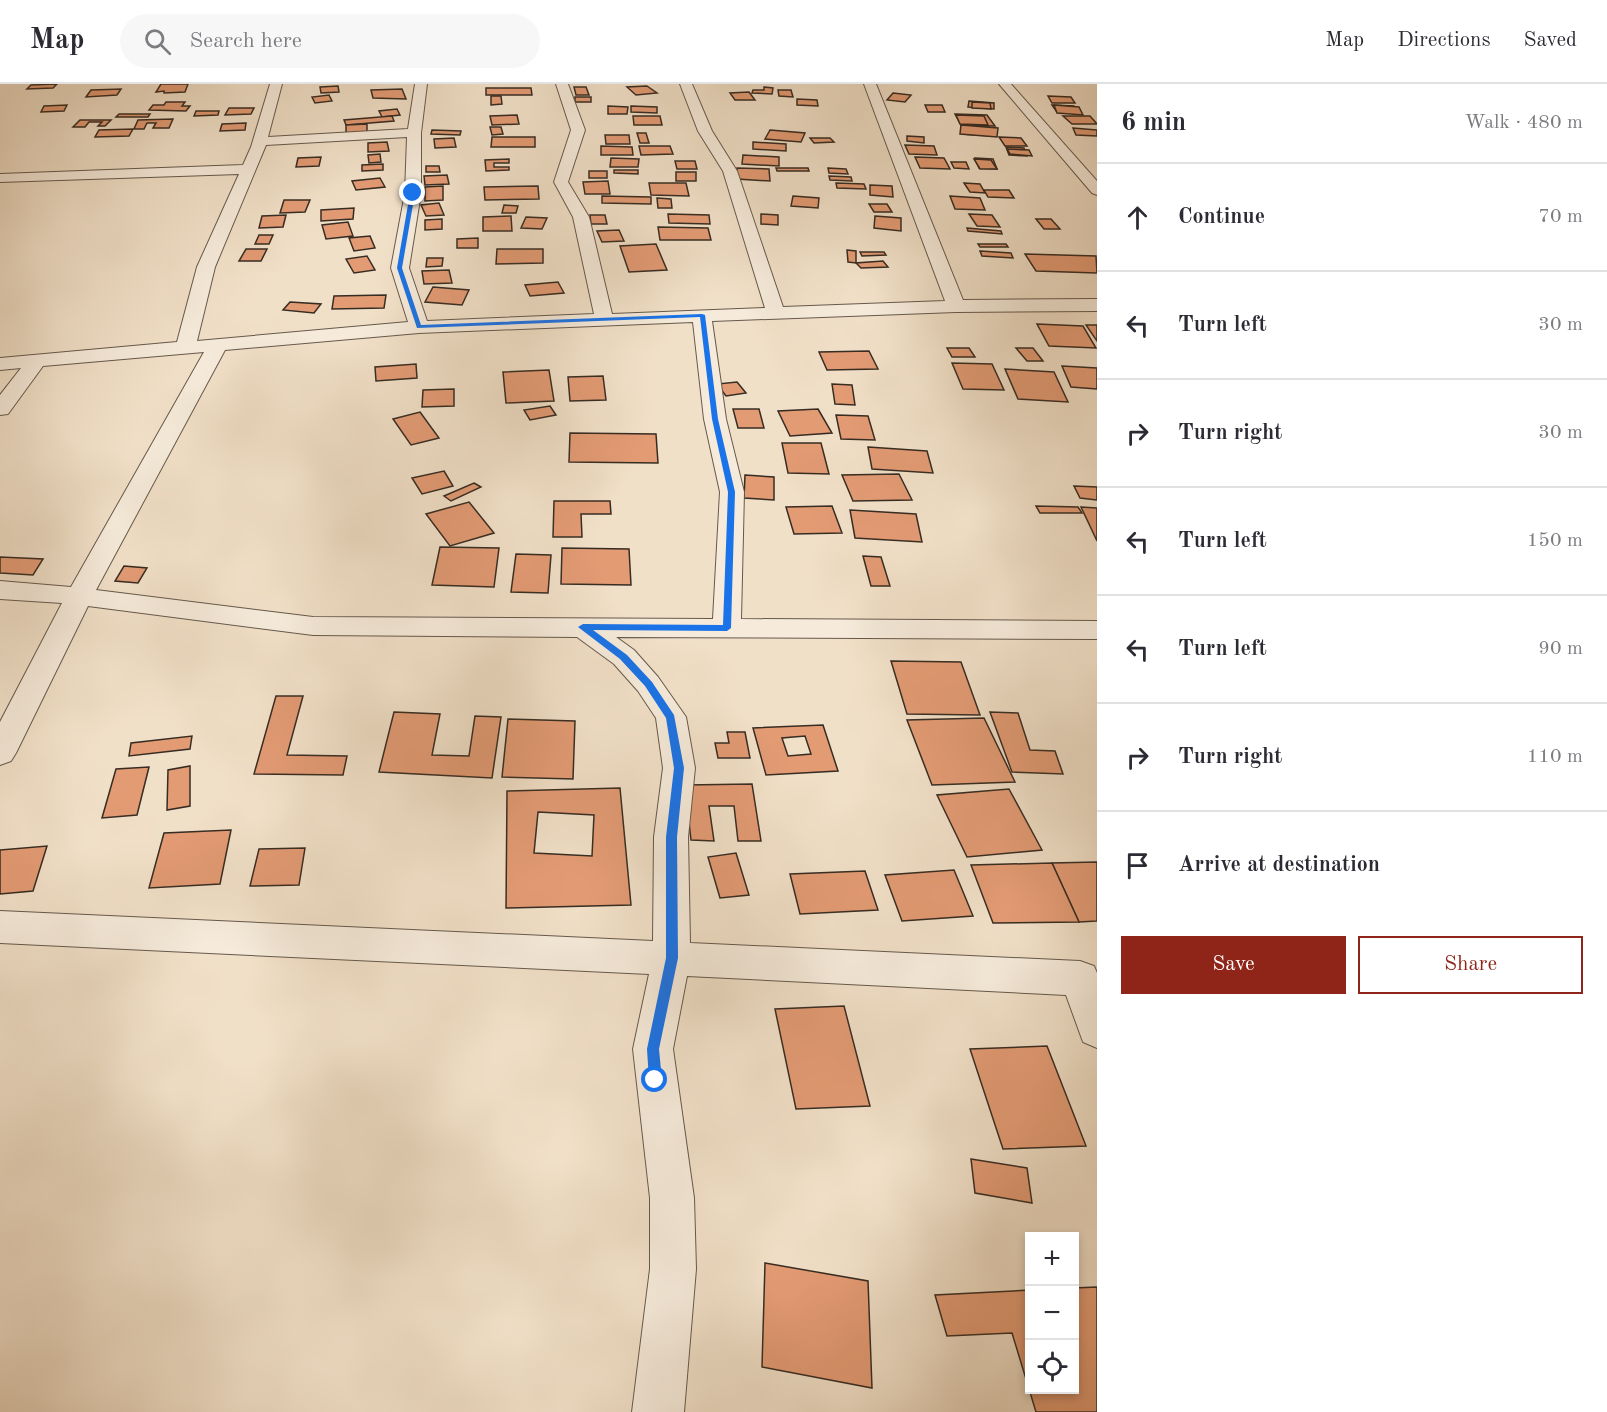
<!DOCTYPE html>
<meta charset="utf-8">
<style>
:root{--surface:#fff;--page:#f7f7f7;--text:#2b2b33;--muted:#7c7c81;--line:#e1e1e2;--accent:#8f2418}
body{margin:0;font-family:"Old Standard TT",serif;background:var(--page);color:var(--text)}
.controls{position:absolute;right:18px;bottom:18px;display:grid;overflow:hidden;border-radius:0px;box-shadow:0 3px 9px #0003}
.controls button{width:54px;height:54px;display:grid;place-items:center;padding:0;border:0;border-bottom:2px solid var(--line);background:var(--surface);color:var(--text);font:30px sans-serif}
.stop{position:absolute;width:18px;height:18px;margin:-14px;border:4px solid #1a73e8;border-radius:50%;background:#fff}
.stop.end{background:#1a73e8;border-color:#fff;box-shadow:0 2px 6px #0008}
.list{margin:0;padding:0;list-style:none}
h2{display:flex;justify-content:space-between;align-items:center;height:78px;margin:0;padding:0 24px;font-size:26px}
h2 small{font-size:20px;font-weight:400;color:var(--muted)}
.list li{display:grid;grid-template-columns:39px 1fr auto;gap:18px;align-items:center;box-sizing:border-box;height:108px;padding:0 24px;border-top:2px solid var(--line)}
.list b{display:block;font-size:22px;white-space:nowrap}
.list em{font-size:20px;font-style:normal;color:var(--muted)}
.actions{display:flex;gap:12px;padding:18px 24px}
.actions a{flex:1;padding:14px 0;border:2px solid var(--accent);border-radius:0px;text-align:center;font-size:21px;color:var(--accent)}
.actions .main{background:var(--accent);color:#fff}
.icon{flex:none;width:33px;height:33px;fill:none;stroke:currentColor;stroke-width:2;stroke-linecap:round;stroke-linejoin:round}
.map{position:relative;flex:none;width:1097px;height:1328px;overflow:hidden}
header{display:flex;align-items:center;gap:36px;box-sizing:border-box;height:84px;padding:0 30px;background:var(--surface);border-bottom:2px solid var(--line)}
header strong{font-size:28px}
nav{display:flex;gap:33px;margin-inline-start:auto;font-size:21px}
.search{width:420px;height:54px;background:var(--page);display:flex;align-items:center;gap:15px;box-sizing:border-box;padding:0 21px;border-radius:33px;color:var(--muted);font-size:22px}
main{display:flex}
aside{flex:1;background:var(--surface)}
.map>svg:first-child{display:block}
.building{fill:#e39b74;stroke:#372c23;stroke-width:1.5;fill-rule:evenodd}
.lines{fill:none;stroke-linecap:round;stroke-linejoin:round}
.street-casing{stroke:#66594c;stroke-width:2}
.street{fill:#f6ebdb;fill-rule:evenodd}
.route{fill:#1a73e8}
</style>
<header>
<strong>Map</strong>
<div class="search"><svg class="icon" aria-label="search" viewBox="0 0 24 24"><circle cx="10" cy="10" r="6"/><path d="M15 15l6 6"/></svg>Search here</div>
<nav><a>Map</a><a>Directions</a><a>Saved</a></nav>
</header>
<main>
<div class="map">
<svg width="1097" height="1328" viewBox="0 0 1097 1328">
<rect width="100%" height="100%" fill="#f1e0c8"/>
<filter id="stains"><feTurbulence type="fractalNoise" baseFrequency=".00333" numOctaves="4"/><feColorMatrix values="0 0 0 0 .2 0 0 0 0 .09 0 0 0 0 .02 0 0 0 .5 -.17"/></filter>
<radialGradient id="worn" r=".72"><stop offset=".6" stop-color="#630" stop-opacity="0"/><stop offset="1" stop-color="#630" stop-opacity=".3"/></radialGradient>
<g class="building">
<path d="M57 0 53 4 27 5 31 1Z"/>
<path d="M161 0H188L185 8 164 9V7L156 8Z"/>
<path d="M338 2 339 8 321 9 320 3Z"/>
<path d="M647 2 657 9 636 11 627 3Z"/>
<path d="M574 3H586L589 11H576Z"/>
<path d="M764 3 773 4 772 10 752 9 753 6H764Z"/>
<path d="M486 4H531L532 11H486Z"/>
<path d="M121 5 117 11 86 13 91 6Z"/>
<path d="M402 5 406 15 373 14 371 6Z"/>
<path d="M778 6H791L793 13 779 12Z"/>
<path d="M749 8 755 16H735L730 9Z"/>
<path d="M893 9 911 11 905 18 887 16Z"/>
<path d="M329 11 332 17 315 19 312 13Z"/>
<path d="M491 12H501L502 20 491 21Z"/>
<path d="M1048 12 1071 13 1075 19H1052Z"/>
<rect x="575" y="13" width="16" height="5"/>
<path d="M797 15 817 16 818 22 797 21Z"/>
<path d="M969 17 994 19V25L968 23Z"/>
<path d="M166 18H185L182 22H190L186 27 149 26 153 21H164Z"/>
<path d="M972 18 990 19 991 25 972 24Z"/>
<path d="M67 21 64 27 41 28 44 22Z"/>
<path d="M925 21H942L945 28H928Z"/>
<path d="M1052 21 1074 22 1079 29 1057 28Z"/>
<path d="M1054 21 1079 23 1083 31 1057 29Z"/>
<path d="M608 22 628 23 627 30H608Z"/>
<path d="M631 22 657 23V29L631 28Z"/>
<path d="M229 24H254L251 30 225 31Z"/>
<path d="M397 25 400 31 382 33 379 27Z"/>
<path d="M196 27H219L218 31 194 32Z"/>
<path d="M119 30H150L148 33H116Z"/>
<path d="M955 30 987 31 995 42 961 41Z"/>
<path d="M517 31 519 40 492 41 490 32Z"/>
<path d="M956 31 984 32 988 41 960 40Z"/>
<path d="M392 32 394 37 346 41 344 36Z"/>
<path d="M633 32H660L662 41H634Z"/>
<path d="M1063 32H1090L1097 40H1072Z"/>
<path d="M173 35 169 44H153L156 39H147L144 45H134L138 36Z"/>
<path d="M80 36H111L105 42H98L102 38H89L85 43H73Z"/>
<path d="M246 39 245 46 220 47 222 40Z"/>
<path d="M367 40V48L346 49V41Z"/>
<path d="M961 41 989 43 991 52 962 50Z"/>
<path d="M961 41 998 44 997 53 960 50Z"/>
<path d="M490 43H501L503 50 492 51Z"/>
<path d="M1073 44 1097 46V52L1076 51Z"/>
<path d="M133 45 129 52 95 53 99 46Z"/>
<path d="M432 46 461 47 460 51 431 50Z"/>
<path d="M770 46 805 49 801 58 765 55Z"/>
<path d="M637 49H646L649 59H640Z"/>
<path d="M605 51H629L630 60H606Z"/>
<path d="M907 52 924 53V59L907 57Z"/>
<path d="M492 53H535V63H491Z"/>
<path d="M999 53 1021 54 1027 62H1005Z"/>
<path d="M454 54 456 63 435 64 434 55Z"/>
<path d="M810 54H830L834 58 814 59Z"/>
<path d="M387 58 389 67 368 68V59Z"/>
<path d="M753 58 786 60V67L753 65Z"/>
<path d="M905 61 934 62 937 71 909 70Z"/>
<path d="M601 62 632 63 633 71H601Z"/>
<path d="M639 62H670L673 70 641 71Z"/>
<path d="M1006 63 1024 64 1027 72 1009 71Z"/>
<path d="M1007 65 1029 66 1032 72 1010 70Z"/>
<path d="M380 70 381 78 369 79 368 71Z"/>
<path d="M743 71 779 73V82L742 80Z"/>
<path d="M321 73 319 82 296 83 298 74Z"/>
<path d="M915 73 944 74 950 85 920 84Z"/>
<path d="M611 74 639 75 638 83H610Z"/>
<path d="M975 74 993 75 997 85 979 84Z"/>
<path d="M509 75V79H494V83H509V86L486 87 485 76Z"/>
<path d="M974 75 991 76 997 85H980Z"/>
<path d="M675 77H695L697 85H677Z"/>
<path d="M951 78H966L969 85 954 84Z"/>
<path d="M383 80V86L362 87V81Z"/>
<path d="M426 82H439L440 88H426Z"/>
<path d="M737 84 769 85 770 97 737 95Z"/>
<path d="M776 84H808L809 87H777Z"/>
<path d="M828 84 846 85 848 90 829 89Z"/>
<path d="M614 86H638V90L614 89Z"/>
<rect x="589" y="87" width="18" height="7"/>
<rect x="676" y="88" width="20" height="9"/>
<path d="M447 91 449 100 425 101 424 92Z"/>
<path d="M829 92 851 93 852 97 830 96Z"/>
<path d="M380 94 385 103 356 106 352 97Z"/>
<path d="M608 97 610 110H585L583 98Z"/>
<path d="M649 99H686L689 112 651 111Z"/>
<path d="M836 99 864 100 866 105 837 104Z"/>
<path d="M964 99 980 100 985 109 970 108Z"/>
<path d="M870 101 892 102 893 113 870 111Z"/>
<path d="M443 102V116L425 117V103Z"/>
<path d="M538 102 539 115 485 116 484 103Z"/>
<path d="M984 106H1009L1014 114 988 113Z"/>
<path d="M602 112 651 113V120L602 119Z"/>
<path d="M793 112 819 114 818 124 791 122Z"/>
<path d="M950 112 980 114 985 126 955 125Z"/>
<path d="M657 114 671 115 672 124H658Z"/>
<path d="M284 116H310L305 128 280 129Z"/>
<path d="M439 119 444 131 426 132 421 121Z"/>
<path d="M869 120H887L892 128H874Z"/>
<path d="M504 121 518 122 516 129H502Z"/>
<path d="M354 124 353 135 321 137V126Z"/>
<path d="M668 130 709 131 710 140 669 139Z"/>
<path d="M761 130 778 131V141L761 140Z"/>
<path d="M969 130 992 131 1000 143 977 142Z"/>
<path d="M286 131 283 143 259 144 262 132Z"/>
<path d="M590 131H605L607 140H591Z"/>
<path d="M511 132 512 147H483V133Z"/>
<path d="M875 132 901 134V147L874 144Z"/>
<path d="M526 133 547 134 542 145 521 144Z"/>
<path d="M442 135V145L425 146V136Z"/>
<path d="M1036 135H1051L1060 145H1044Z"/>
<path d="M348 138 353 152 326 155 322 141Z"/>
<path d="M658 143 708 144 711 156H660Z"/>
<path d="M967 144 1001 147 1002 150 968 147Z"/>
<path d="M619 146 624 157 602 158 597 147Z"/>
<path d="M259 151H273L269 160H255Z"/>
<path d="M370 152 375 164 354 167 349 154Z"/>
<path d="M478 154V164H457V155Z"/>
<path d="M656 160 667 186 629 188 620 162Z"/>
<path d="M978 160H1006L1008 163H980Z"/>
<path d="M246 165H267L261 177H239Z"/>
<path d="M497 165H543V179L496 180Z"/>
<path d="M847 166 856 167V179L848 178Z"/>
<path d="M980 167 1011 169 1013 174 982 172Z"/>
<path d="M860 168H884L886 171 862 172Z"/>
<path d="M1025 170 1096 172 1097 189 1036 187Z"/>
<path d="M367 172 375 186 354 189 346 175Z"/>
<path d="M427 174H443L442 182 426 183Z"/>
<path d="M883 177 888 183 861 184 856 179Z"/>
<path d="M449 186 452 199 424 200 422 187Z"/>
<path d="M558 198 564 209 530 212 525 201Z"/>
<path d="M433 203 469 206 462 221 425 218Z"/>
<path d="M386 211 384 224 332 225 334 212Z"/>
<path d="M290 218 321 220 314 229 283 226Z"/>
<path d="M1037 240 1083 242 1096 264 1049 262Z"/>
<path d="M1086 241H1097V257Z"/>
<path d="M947 264H969L975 273H952Z"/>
<path d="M1016 264H1033L1043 277H1027Z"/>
<path d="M869 267 878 285 827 286 819 268Z"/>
<path d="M952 279 992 280 1004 306 963 305Z"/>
<path d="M416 280 417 294 376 297 375 283Z"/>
<path d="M1062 282 1097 284V305L1071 303Z"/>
<path d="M1005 285 1054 288 1068 318 1018 315Z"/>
<path d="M549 286 554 317 506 319 503 288Z"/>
<path d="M603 292 606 316 570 317 568 293Z"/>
<path d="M737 298 746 309 726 312 717 300Z"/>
<path d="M832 300 852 301 855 321 835 320Z"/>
<path d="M454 305V322L422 323 423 306Z"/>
<path d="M550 322 556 331 530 336 524 326Z"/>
<path d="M733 325H759L764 344H738Z"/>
<path d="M818 325 832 349 790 352 778 327Z"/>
<path d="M420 328 439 354 411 361 393 335Z"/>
<path d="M836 331 868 332 875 356 841 355Z"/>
<path d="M570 349 656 350 658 379 569 378Z"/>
<path d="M782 359H821L829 390 788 389Z"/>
<path d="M868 363 927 367 933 389 872 385Z"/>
<path d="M444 387 453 402 422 410 412 394Z"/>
<path d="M899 390 912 416 853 417 842 391Z"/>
<path d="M745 391 774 393V416L744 414Z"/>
<path d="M474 399 481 403 451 417 444 412Z"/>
<path d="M1074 402 1097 403V416L1080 414Z"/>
<path d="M554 417H610L611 430H581L582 453H553Z"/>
<path d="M469 418 494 449 450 462 426 430Z"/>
<path d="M832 422 842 449 794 450 786 423Z"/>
<path d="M1036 422 1078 423 1082 429H1040Z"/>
<path d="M1081 423 1097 424V457Z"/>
<path d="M850 426 916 430 922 458 855 454Z"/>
<path d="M440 463 499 464 494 503 432 501Z"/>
<path d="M562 464 629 465 631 501 561 500Z"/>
<path d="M516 470 551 471 548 509 511 508Z"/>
<path d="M863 472 881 473 890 502H871Z"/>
<path d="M0 473 43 475 33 491 0 489Z"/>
<path d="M124 482 147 484 138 499 115 497Z"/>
<path d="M891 577 961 578 980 631 907 630Z"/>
<path d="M276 612H303L287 671 347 672 343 691 254 690Z"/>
<path d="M394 628 440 630 432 671 469 672 475 632 501 633 492 694 379 688Z"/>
<path d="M990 628 1018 629 1030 666 1055 667 1063 690 1012 688Z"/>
<path d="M984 634 1015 698 932 701 907 636Z"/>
<path d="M508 635 575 637 573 695 502 693Z"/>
<path d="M823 641 838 687 766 691 753 644ZM805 652 811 670 788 672 782 654Z"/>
<path d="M727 648H745L750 674H718L715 659H729Z"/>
<path d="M192 652 190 665 129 672 131 659Z"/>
<path d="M190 682V722L167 726 168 686Z"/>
<path d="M149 683 137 731 102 734 116 685Z"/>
<path d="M752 700 761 757H738L734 722H709L714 757 691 756 685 701Z"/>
<path d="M620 704 631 821 506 824 507 707ZM538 728 594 731 592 772 534 769Z"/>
<path d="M1009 705 1042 766 967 773 937 711Z"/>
<path d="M231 746 220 800 149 804 164 749Z"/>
<path d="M47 762 33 807 0 810V766Z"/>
<path d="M305 764 299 801 250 802 259 765Z"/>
<path d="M736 769 749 811 720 814 708 773Z"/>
<path d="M1097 778V837L1079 838 1052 779Z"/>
<path d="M1052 779 1079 838 993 839 971 781Z"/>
<path d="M954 786 973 832 902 837 885 791Z"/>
<path d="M865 787 878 826 800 830 790 790Z"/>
<path d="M844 922 870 1022 796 1025 775 925Z"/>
<path d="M1047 962 1086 1062 1003 1065 970 965Z"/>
<path d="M971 1075 1027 1084 1032 1119 975 1109Z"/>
<path d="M765 1179 868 1197 872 1304 762 1283Z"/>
<path d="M1097 1203V1328H1036L1012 1249 947 1252 935 1211 1030 1206V1306H1074V1204Z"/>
</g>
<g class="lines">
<defs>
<g id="street">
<path d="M270 0H282L268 53 408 45 415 0H427L421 49V109L409 184 427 237 594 230 573 133 554 98 571 46 556 0H568L585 46 568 98 589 133 612 230 765 224 723 87 698 47 680 0H692L712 47 737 87 783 223 945 217 864 0H876L963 216 1097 215V227L956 228 712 237 726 335 744 408 741 535 1097 537V555L616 553 634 566 658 593 686 633 695 684 688 753 690 859 1080 877 1094 882 1097 889V964L1083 958 1066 911 687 892 673 965 694 1114 696 1185 684 1328H632L650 1185V1114L633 965 649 890 0 859V827L653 857 654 753 663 684 656 634 638 607 614 580 577 553 313 551 88 522 16 669 11 677 0 681V638L62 519 0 515V497L71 503 204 268 43 282 8 330 0 331V311L21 284 0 286V274L177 258 197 183 239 90 0 98V90L243 81 251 63ZM407 53 405 109 391 184 408 238 197 257 215 183 266 61ZM693 238 704 335 720 408 713 535 313 533 96 506 225 266 419 249Z"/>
<path d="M999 0H1011L1097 97V111L1092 109Z"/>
</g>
</defs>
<use href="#street" class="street-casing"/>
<use href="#street" class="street"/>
</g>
<path class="route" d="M413 108 415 109 402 184 421 241 702 230 705 231 718 335 735 408 731 544 727 547 593 546 627 571 652 598 674 631 684 684 677 753 678 874 659 965 662 996 660 1001 655 1003 651 1001 649 996 647 965 666 874V753L674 684 666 634 645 602 620 575 578 543 583 540 723 541 728 408 712 335 700 233 417 244 397 184 410 109Z"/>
<rect width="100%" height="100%" filter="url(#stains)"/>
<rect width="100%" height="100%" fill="url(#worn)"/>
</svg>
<div class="controls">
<button>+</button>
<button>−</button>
<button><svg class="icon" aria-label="locate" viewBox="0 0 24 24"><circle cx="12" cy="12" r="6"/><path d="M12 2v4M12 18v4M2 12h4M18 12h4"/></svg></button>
</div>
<div class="stop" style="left:655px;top:996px"></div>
<div class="stop end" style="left:413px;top:109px"></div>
</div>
<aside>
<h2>6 min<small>Walk · 480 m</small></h2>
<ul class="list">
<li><svg class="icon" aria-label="ahead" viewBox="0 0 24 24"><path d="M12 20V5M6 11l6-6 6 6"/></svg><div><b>Continue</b></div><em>70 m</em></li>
<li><svg class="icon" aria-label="left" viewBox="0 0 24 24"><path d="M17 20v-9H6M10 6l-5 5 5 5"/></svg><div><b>Turn left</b></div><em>30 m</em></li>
<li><svg class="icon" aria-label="right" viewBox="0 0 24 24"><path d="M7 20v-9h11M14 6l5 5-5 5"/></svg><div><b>Turn right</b></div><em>30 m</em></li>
<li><svg class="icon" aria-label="left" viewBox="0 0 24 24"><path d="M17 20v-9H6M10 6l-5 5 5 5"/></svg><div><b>Turn left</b></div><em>150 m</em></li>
<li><svg class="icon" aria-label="left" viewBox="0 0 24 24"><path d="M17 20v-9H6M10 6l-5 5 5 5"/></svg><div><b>Turn left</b></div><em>90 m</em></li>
<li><svg class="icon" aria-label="right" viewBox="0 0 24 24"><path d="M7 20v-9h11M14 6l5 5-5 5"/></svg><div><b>Turn right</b></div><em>110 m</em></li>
<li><svg class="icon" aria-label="arrive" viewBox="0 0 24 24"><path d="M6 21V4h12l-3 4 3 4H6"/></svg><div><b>Arrive at destination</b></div></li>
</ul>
<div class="actions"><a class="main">Save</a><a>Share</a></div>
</aside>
</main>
